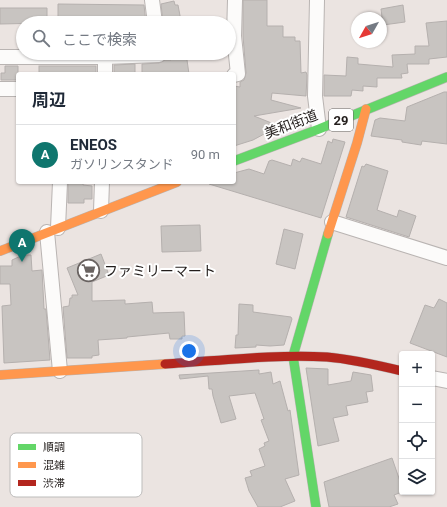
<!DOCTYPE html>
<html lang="ja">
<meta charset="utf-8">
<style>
:root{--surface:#fff;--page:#f6f6f7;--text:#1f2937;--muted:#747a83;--line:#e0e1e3;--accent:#0f766e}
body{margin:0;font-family:Roboto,"Noto Sans JP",sans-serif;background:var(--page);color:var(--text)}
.controls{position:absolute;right:12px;bottom:12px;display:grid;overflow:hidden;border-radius:4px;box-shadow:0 1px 3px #0004}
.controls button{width:36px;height:36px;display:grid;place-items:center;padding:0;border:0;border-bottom:1px solid var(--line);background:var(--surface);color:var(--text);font:20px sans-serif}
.compass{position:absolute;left:351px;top:12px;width:36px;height:36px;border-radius:50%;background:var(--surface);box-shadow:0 1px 3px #0004;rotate:231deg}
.you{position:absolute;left:189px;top:351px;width:14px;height:14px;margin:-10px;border:3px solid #fff;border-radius:50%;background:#1a73e8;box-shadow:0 0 0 6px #1a73e833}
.badge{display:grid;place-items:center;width:26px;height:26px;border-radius:50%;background:var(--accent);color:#fff;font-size:13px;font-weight:700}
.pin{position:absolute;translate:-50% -33px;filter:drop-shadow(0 1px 2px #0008)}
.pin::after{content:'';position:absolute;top:21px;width:14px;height:12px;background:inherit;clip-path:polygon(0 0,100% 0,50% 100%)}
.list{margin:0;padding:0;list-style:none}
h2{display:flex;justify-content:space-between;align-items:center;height:52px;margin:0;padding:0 16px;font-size:17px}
h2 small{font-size:13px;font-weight:400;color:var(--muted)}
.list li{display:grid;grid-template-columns:26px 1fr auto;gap:12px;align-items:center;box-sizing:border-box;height:60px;padding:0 16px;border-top:1px solid var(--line)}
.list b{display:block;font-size:15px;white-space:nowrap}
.list p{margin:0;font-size:13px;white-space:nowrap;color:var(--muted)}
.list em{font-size:13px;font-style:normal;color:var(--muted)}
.icon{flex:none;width:22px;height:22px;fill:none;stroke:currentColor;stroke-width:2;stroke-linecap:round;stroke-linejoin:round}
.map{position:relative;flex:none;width:447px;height:507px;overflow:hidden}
.search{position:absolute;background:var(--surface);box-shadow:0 1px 3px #0004;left:16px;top:16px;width:220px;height:44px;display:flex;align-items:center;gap:10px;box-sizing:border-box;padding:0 14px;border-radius:22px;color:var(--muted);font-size:15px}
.panel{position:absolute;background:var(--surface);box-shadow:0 1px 3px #0004;left:16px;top:72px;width:220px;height:112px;border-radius:4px}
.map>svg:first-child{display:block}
.building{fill:#c8c4c1;stroke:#b5b0ae}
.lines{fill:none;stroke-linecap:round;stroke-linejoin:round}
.street-casing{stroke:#b9b4b2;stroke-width:16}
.fast-casing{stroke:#b9b4b2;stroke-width:10}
.slow-casing{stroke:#b9b4b2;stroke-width:10}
.jam-casing{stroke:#b9b4b2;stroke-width:10}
.street{stroke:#fcfbfa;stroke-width:14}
.fast{stroke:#63d668;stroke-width:9}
.slow{stroke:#ff974d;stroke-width:9}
.jam{stroke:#b3261e;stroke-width:9}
.labels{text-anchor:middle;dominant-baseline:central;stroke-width:4;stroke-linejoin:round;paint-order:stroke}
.shield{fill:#fff;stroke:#656260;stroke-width:1}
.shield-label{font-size:13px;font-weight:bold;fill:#231e1c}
.street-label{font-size:14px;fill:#231e1c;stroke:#fff}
.poi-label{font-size:14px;fill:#231e1c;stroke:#fff;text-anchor:start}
.key{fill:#fff;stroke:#bdbcbb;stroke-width:1}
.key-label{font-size:11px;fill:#231e1c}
</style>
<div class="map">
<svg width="447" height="507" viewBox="0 0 447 507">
<rect width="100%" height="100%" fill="#ebe4e1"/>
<g class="building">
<path d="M243 0H267V26H283V37H295V41H300L301 73 306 72 307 75 306 96 272 93 271 100 301 108 254 116 279 126 253 140 234 146V86L240 87V82L244 80 246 73 243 36Z"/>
<path d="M174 1 175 5H178L181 21 180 23H163L161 4Z"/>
<path d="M58 4 144 5 146 23H72V17H58Z"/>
<path d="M403 5 405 22 383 25 381 9Z"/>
<path d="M0 8H47V23L0 24Z"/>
<path d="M447 21V57L429 59V64H407L408 73 401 74 402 78H377V87L363 86V91L352 90 351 96H324V75L346 76 347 57 358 58V64L393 67 392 55 415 54V46H429L426 23Z"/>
<path d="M170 53H186L189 74H142V64L159 63 165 60H171Z"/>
<path d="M135 64V74H114V65Z"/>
<path d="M5 66H18V80H1V73H5Z"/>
<rect x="39" y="66" width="57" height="8"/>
<path d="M444 92H447V144L422 141 421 145 402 142V140L371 136 375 120 380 118 405 121 407 107Z"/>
<path d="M333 139 345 142 321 218 209 184 210 182H234V173L249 169 264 174 269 161 272 160 291 166 293 159 300 162 302 158 321 164 328 141 332 143Z"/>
<path d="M366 164 388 171 377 210 397 217 399 210 416 216 409 237 346 217 362 166 364 167Z"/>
<path d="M68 182H83V185L92 186V199H84V203H68Z"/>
<path d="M200 225 201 251 162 252 161 226Z"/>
<path d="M284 229 303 234 295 269 276 264Z"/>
<path d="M101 254 109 275 92 282V301L125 300V304L152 302 153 313 184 312 185 336H182V339H170L169 333 127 337V338L98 340 99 355 92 356V358H67L63 307 69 306 70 298H72V295H78L67 268Z"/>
<path d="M23 255H31L32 271 42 270 44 309H46L50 360 4 363 2 306 11 305 10 284H0V266H12V260Z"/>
<path d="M439 299 447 303V357L410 343 425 305 434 308Z"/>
<path d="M239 304 253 305V312L291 317 292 319 284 345 270 346 256 345V347L235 348 236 335H238Z"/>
<path d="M306 368 328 369V385L351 381 353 372 371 375 373 391 366 392 368 402 346 406 348 415 333 418 339 441 318 446Z"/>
<path d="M259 370V374L271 372 273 384 280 381 288 411 290 410 299 475 285 479 295 501 280 507H258L249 491 245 478 252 476 250 471 265 466 259 449 265 446 264 443 269 441 261 420 264 419 255 393 229 396 236 419 221 423 213 396 212 389H209L208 376 180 379 179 375Z"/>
<path d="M392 458 402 487V492L394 495 398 504 389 507H329L324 482Z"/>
</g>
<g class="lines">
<defs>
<g id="street">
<path d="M152 0 155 23"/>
<path d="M317 0 315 96 319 129"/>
<path d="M0 57H105L159 55V53"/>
<path d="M105 74V57"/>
<path d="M234 75 238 74 234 36 235 0"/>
<path d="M0 89H18"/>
<path d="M101 211 102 182"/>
<path d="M332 222 447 258"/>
<path d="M58 228 60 182"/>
<path d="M47 232 60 371"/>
<path d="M432 378 447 381"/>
</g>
<g id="fast">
<path d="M234 161 319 129 447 77"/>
<path d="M316 507 293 356 328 234"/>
</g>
<g id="slow">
<path d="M328 234 357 143 366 109"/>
<path d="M0 251 177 182"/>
<path d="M0 375 165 364"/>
</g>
<path id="jam" d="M165 364C218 361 273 354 327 357 352 359 377 365 402 371"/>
</defs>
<use href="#street" class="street-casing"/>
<use href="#fast" class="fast-casing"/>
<use href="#slow" class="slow-casing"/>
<use href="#jam" class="jam-casing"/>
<use href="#street" class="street"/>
<use href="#fast" class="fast"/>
<use href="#slow" class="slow"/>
<use href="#jam" class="jam"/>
</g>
<defs>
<symbol id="supermarket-ring" viewBox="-11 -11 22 22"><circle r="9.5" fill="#fff" stroke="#696361" stroke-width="1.5"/><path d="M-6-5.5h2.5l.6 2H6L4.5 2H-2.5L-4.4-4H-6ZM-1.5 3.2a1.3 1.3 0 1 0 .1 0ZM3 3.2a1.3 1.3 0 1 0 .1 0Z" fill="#696361"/></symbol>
</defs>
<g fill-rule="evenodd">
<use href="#supermarket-ring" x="76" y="258" width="25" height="25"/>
</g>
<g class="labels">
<rect class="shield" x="329" y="109" width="24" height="22" rx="3"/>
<g class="shield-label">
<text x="341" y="120">29</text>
</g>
<g class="street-label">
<text transform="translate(291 124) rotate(-21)">美和街道</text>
</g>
<g class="poi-label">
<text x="104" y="271">ファミリーマート</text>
</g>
</g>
<rect x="10" y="433" width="132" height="64" rx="6" class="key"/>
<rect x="18" y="444" width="18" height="6" fill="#63d668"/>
<rect x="18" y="462" width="18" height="6" fill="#ff974d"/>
<rect x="18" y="480" width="18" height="6" fill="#b3261e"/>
<g class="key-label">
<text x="43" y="451">順調</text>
<text x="43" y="469">混雑</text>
<text x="43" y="487">渋滞</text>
</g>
</svg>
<div class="controls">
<button>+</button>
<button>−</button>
<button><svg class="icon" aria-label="locate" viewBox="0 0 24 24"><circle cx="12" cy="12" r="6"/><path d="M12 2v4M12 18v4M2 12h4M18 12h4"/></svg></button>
<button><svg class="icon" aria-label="layers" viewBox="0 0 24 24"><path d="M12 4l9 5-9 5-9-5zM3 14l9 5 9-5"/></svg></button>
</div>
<svg class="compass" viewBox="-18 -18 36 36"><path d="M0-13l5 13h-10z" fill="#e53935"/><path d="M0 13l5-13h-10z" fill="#747a83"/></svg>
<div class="you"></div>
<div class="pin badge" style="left:22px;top:262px">A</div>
<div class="search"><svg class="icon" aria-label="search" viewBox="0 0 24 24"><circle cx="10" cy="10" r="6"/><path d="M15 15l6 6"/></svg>ここで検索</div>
<section class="panel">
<h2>周辺<small></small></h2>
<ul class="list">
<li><span class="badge">A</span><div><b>ENEOS</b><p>ガソリンスタンド</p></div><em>90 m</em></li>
</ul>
</section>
</div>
